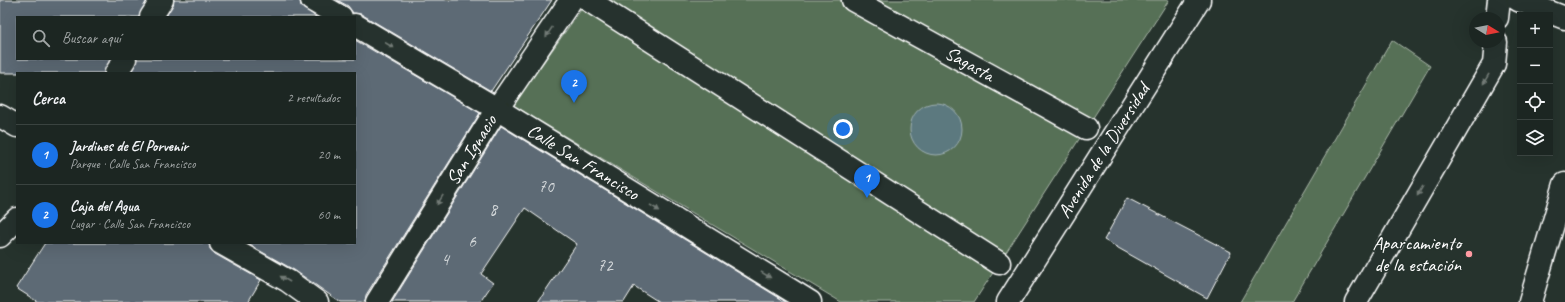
<!DOCTYPE html>
<html lang="es">
<meta charset="utf-8">
<style>
:root{--surface:#1c2622;--page:#29322f;--text:#f1f3f6;--muted:#a0a5a5;--line:#3a4340;--accent:#1a73e8}
body{margin:0;font-family:Caveat,sans-serif;background:var(--page);color:var(--text)}
.controls{position:absolute;right:12px;top:12px;display:grid;overflow:hidden;border-radius:0px;box-shadow:0 4px 16px #0002}
.controls button{width:36px;height:36px;display:grid;place-items:center;padding:0;border:0;border-bottom:1px solid var(--line);background:var(--surface);color:var(--text);font:20px sans-serif}
.compass{position:absolute;left:1469px;top:12px;width:36px;height:36px;border-radius:50%;background:var(--surface);box-shadow:0 4px 16px #0002;rotate:100deg}
.you{position:absolute;left:843px;top:129px;width:14px;height:14px;margin:-10px;border:3px solid #fff;border-radius:50%;background:#1a73e8;box-shadow:0 0 0 6px #1a73e833}
.badge{display:grid;place-items:center;width:26px;height:26px;border-radius:50%;background:var(--accent);color:#fff;font-size:13px;font-weight:700}
.pin{position:absolute;translate:-50% -33px;filter:drop-shadow(0 1px 2px #0008)}
.pin::after{content:'';position:absolute;top:21px;width:14px;height:12px;background:inherit;clip-path:polygon(0 0,100% 0,50% 100%)}
.list{margin:0;padding:0;list-style:none}
h2{display:flex;justify-content:space-between;align-items:center;height:52px;margin:0;padding:0 16px;font-size:17px}
h2 small{font-size:13px;font-weight:400;color:var(--muted)}
.list li{display:grid;grid-template-columns:26px 1fr auto;gap:12px;align-items:center;box-sizing:border-box;height:60px;padding:0 16px;border-top:1px solid var(--line)}
.list b{display:block;font-size:15px;white-space:nowrap}
.list p{margin:0;font-size:13px;white-space:nowrap;color:var(--muted)}
.list em{font-size:13px;font-style:normal;color:var(--muted)}
.icon{flex:none;width:22px;height:22px;fill:none;stroke:currentColor;stroke-width:2;stroke-linecap:round;stroke-linejoin:round}
.map{position:relative;flex:none;width:1565px;height:302px;overflow:hidden}
.search{position:absolute;background:var(--surface);box-shadow:0 4px 16px #0002;left:16px;top:16px;width:340px;height:44px;display:flex;align-items:center;gap:10px;box-sizing:border-box;padding:0 14px;border-radius:0px;color:var(--muted);font-size:15px}
.panel{position:absolute;background:var(--surface);box-shadow:0 4px 16px #0002;left:16px;top:72px;width:340px;height:172px;border-radius:0px}
.map>svg:first-child{display:block}
.green{fill:#577056;stroke:#abb8aa}
.water{fill:#5c797f;stroke:#9dafb2}
.building{fill:#5d6b74;stroke:#fff}
.lines{fill:none;stroke-linecap:round;stroke-linejoin:round}
.street-casing{stroke:#fff;stroke-width:25}
.secondary-casing{stroke:#fff;stroke-width:25}
.street{stroke:#26332d;stroke-width:22}
.secondary{stroke:#26332d;stroke-width:22}
.oneway{fill:#727a76}
.poi-dot{fill:#ff9aa2;stroke:#26332d;stroke-width:1.5}
.labels{text-anchor:middle;dominant-baseline:central;stroke-width:3;stroke-linejoin:round;paint-order:stroke}
.number-label{font-size:17px;fill:#d6dadc}
.street-label{font-size:19px;fill:#fff;stroke:#26332d}
.poi-label{font-size:19px;fill:#fff;stroke:#26332d;text-anchor:end}
</style>
<div class="map">
<svg width="1565" height="302" viewBox="0 0 1565 302">
<rect width="100%" height="100%" fill="#26332d"/>
<filter id="ink" filterUnits="userSpaceOnUse"><feTurbulence type="fractalNoise" baseFrequency=".025" numOctaves="2"/><feDisplacementMap in="SourceGraphic" scale="8" xChannelSelector="R" yChannelSelector="G"/><feConvolveMatrix kernelMatrix="1 2 1 2 8 2 1 2 1" color-interpolation-filters="sRGB"/></filter>
<g filter="url(#ink)">
<g class="green">
<path d="M588 0H1169L974 302H841L513 105Z"/>
<path d="M1392 40 1430 66 1292 302H1240Z"/>
</g>
<circle class="water" cx="936" cy="129" r="26"/>
<g class="building">
<path d="M0 0H147L139 17H17V59H110L104 73H0Z"/>
<path d="M174 0H300L301 6 316 17H166Z"/>
<path d="M337 0H552L491 91 361 14 353 13 348 6Z"/>
<path d="M355 40 480 113 366 295 365 302H340L294 270 246 243H355V73H131L137 59H355Z"/>
<path d="M501 126 786 302H659L634 286 624 302H538L577 244 525 208 481 274 493 283 480 302H392Z"/>
<path d="M1127 198 1231 252 1207 298 1104 240Z"/>
<path d="M45 243H209L210 249 215 254 261 280 248 302H38L16 288Z"/>
</g>
<g class="lines">
<defs>
<g id="street">
<path d="M588 0 999 263"/>
<path id="s1" d="M853 0 1086 128"/>
<path d="M1497 18 1499 0"/>
<path id="s2" d="M377 302 497 109 571 0"/>
<path d="M1356 302 1494 64 1496 42"/>
</g>
<g id="secondary">
<path d="M312 0 341 17"/>
<path d="M1518 0 1565 18"/>
<path d="M151 17 162 0"/>
<path id="s3" d="M355 25 497 109 810 302"/>
<path d="M116 73 125 59"/>
<path d="M0 116 17 126"/>
<path d="M0 236 17 219"/>
<path d="M221 243 288 281 317 302"/>
<path id="s4" d="M1008 302 1199 0"/>
<path d="M1530 302 1565 184"/>
</g>
</defs>
<use href="#street" class="street-casing"/>
<use href="#secondary" class="secondary-casing"/>
<use href="#street" class="street"/>
<use href="#secondary" class="secondary"/>
</g>
<defs><path id="oneway-solid" d="M-6-.8H1V-3.2L6.5 0L1 3.2V.8H-6Z"/></defs>
<g class="oneway">
<use href="#oneway-solid" transform="translate(549 32) rotate(124)"/>
<use href="#oneway-solid" transform="translate(389 45) rotate(31)"/>
<use href="#oneway-solid" transform="translate(1486 79) rotate(120)"/>
<use href="#oneway-solid" transform="translate(1420 191) rotate(120)"/>
<use href="#oneway-solid" transform="translate(440 200) rotate(122)"/>
<use href="#oneway-solid" transform="translate(655 208) rotate(32)"/>
<use href="#oneway-solid" transform="translate(766 275) rotate(31)"/>
<use href="#oneway-solid" transform="translate(285 279) rotate(-150)"/>
</g>
</g>
<circle class="poi-dot" cx="1469" cy="254" r="4"/>
<g class="labels">
<g class="number-label">
<text x="546" y="186">70</text>
<text x="493" y="209">8</text>
<text x="472" y="241">6</text>
<text x="445" y="259">4</text>
<text x="605" y="265">72</text>
</g>
<g class="street-label">
<text stroke="none"><textPath href="#s1" startOffset="133">Sagasta</textPath></text>
<text stroke="none"><textPath href="#s2" startOffset="179">San Ignacio</textPath></text>
<text stroke="none"><textPath href="#s4" startOffset="179">Avenida de la Diversidad</textPath></text>
<text stroke="none"><textPath href="#s3" startOffset="266">Calle San Francisco</textPath></text>
</g>
<g class="poi-label">
<text x="1461" y="243">Aparcamiento<tspan x="1461" dy="22">de la estación</tspan></text>
</g>
</g>
</svg>
<div class="controls">
<button>+</button>
<button>−</button>
<button><svg class="icon" aria-label="locate" viewBox="0 0 24 24"><circle cx="12" cy="12" r="6"/><path d="M12 2v4M12 18v4M2 12h4M18 12h4"/></svg></button>
<button><svg class="icon" aria-label="layers" viewBox="0 0 24 24"><path d="M12 4l9 5-9 5-9-5zM3 14l9 5 9-5"/></svg></button>
</div>
<svg class="compass" viewBox="-18 -18 36 36"><path d="M0-13l5 13h-10z" fill="#e53935"/><path d="M0 13l5-13h-10z" fill="#a0a5a5"/></svg>
<div class="you"></div>
<div class="pin badge" style="left:867px;top:198px">1</div>
<div class="pin badge" style="left:574px;top:103px">2</div>
<div class="search"><svg class="icon" aria-label="search" viewBox="0 0 24 24"><circle cx="10" cy="10" r="6"/><path d="M15 15l6 6"/></svg>Buscar aquí</div>
<section class="panel">
<h2>Cerca<small>2 resultados</small></h2>
<ul class="list">
<li><span class="badge">1</span><div><b>Jardines de El Porvenir</b><p>Parque · Calle San Francisco</p></div><em>20 m</em></li>
<li><span class="badge">2</span><div><b>Caja del Agua</b><p>Lugar · Calle San Francisco</p></div><em>60 m</em></li>
</ul>
</section>
</div>
